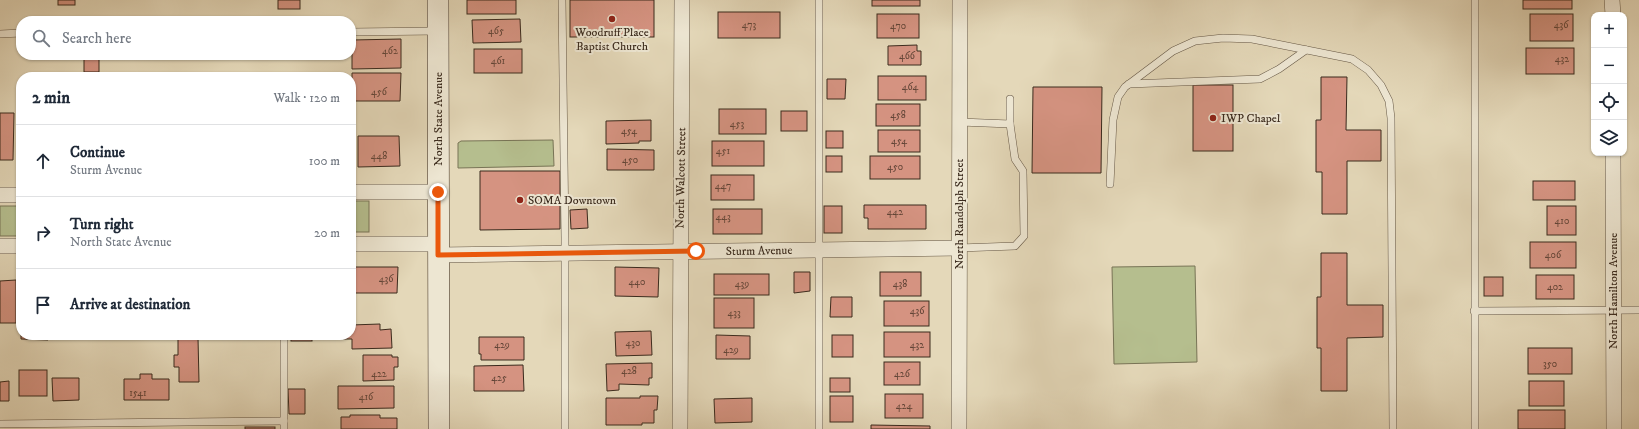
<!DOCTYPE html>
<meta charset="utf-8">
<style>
:root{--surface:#fff;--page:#f2f2f3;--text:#1f2937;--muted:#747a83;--line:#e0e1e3}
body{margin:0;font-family:"IM FELL DW Pica",serif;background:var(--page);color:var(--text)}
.controls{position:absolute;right:12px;top:12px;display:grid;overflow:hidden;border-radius:8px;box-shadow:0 1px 3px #0004}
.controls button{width:36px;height:36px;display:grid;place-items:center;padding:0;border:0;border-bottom:1px solid var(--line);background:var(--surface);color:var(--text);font:20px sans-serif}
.stop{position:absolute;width:12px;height:12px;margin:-9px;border:3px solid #ea580c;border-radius:50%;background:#fff}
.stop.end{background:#ea580c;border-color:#fff;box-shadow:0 1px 4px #0008}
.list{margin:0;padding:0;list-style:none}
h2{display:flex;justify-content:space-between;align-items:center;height:52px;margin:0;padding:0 16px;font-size:17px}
h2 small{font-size:13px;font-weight:400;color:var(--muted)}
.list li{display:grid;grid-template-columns:26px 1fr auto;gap:12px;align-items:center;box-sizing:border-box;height:72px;padding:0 16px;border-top:1px solid var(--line)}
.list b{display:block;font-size:15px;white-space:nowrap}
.list p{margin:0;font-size:13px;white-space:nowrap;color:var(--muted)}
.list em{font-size:13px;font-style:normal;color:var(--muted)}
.icon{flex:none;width:22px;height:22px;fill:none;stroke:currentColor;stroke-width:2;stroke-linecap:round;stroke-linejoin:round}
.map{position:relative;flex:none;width:1639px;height:429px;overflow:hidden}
.search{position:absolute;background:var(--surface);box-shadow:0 1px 3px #0004;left:16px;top:16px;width:340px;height:44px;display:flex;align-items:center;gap:10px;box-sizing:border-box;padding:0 14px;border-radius:16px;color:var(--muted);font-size:15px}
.panel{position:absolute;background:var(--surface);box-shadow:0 1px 3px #0004;left:16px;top:72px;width:340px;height:268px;border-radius:16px}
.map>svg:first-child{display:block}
.green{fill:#b5be8e;stroke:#787456}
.building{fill:#d59381;stroke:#3a2a1d}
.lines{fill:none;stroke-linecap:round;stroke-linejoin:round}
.lane-casing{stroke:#645644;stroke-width:8}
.street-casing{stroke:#645644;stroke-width:16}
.secondary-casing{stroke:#3a2a1d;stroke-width:22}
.lane{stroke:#ede6d2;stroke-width:7}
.street{stroke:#ede6d2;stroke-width:15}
.secondary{stroke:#ede6d2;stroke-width:21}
.route{stroke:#ea580c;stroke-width:5}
.poi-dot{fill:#8f2418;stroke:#ede6d2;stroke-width:1.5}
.labels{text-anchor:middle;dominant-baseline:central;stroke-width:4;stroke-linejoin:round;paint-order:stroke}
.number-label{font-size:10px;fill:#614436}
.poi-label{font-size:12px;fill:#3a2a1d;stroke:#ede6d2;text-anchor:start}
.street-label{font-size:12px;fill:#3a2a1d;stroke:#ede6d2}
</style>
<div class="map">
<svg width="1639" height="429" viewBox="0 0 1639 429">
<rect width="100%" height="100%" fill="#e4d8b9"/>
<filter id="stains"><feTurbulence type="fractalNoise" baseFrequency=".005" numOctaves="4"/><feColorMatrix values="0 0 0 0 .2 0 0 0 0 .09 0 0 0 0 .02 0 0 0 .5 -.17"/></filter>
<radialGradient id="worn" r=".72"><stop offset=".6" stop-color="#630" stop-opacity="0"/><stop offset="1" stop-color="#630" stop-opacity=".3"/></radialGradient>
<g class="green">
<path d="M553 140 554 166 458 168V143L461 141Z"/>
<rect x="351" y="201" width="18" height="31"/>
<rect x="0" y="206" width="21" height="30"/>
<path d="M1195 266 1197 362 1114 364 1112 267Z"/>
</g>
<g class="building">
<rect x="58" y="0" width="17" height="5"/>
<rect x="278" y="0" width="22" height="9"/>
<rect x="467" y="0" width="49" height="14"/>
<rect x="570" y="0" width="84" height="37"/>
<rect x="872" y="0" width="48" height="6"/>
<rect x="1523" y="0" width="49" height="9"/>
<rect x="718" y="12" width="62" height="26"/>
<rect x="877" y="14" width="42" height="24"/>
<rect x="1530" y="14" width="43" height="27"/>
<path d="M520 19 521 42 473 43 472 20Z"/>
<path d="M401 39V68L352 69V40Z"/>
<path d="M917 45V51H921V65H888V46Z"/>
<rect x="1526" y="48" width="48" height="26"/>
<rect x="474" y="49" width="48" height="24"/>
<rect x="84" y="55" width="15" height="17"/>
<path d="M352 73H401L400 101H352Z"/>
<rect x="878" y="76" width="48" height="24"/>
<path d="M1321 77H1347L1346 130H1381V161H1347V214H1322V172H1316V120H1321Z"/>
<path d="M827 79H846L845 99H827Z"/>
<rect x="1193" y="85" width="40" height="66"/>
<path d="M1033 87H1102L1101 173H1032Z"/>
<rect x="876" y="104" width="44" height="22"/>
<rect x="719" y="109" width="47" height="25"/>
<rect x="781" y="111" width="26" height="20"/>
<path d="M0 113H14L13 160H0Z"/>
<path d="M651 120V141H639V143L606 144V121Z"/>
<rect x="878" y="130" width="42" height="22"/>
<rect x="826" y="131" width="17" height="17"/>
<path d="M358 136H399L400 166 358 167Z"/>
<rect x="712" y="141" width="52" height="25"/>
<path d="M607 149 654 150V170H607Z"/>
<rect x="826" y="156" width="16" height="16"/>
<rect x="870" y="156" width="50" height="23"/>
<path d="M480 171H560V229L480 230Z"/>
<rect x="711" y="175" width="43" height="25"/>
<rect x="1533" y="181" width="42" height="19"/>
<path d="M864 205H926V229H868V218H864Z"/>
<rect x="824" y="206" width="18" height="27"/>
<rect x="1547" y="206" width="29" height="29"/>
<path d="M587 209 588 228 571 229 570 210Z"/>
<rect x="713" y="209" width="49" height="25"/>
<rect x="1530" y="242" width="46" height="26"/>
<path d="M1321 253H1347V305H1383V337L1347 338V391H1321V348H1317V297H1321Z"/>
<path d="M351 267H398L397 293H351Z"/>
<path d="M615 267 659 268 658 297 615 296Z"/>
<path d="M794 272H810V291L794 293Z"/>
<rect x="880" y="272" width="41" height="24"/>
<rect x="714" y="274" width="55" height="21"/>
<rect x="1536" y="275" width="38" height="24"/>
<rect x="1484" y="277" width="19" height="19"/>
<path d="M16 280V323H0V281Z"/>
<path d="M831 297H852V317H830Z"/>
<rect x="714" y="298" width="40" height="30"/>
<rect x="884" y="301" width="45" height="25"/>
<path d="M380 324V330L391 329 392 348 352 349V339H343V335H351V325Z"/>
<path d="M651 331 652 355 616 356 615 332Z"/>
<rect x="884" y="332" width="46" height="25"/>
<path d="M21 335H48V340L21 339Z"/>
<rect x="291" y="335" width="21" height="6"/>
<path d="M716 335 750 336V359H716Z"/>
<rect x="832" y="335" width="21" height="22"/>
<path d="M479 337H524V360H481V354H479Z"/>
<path d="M198 338 199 382H179V367H174V355H178V339Z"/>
<rect x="1528" y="348" width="44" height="26"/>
<path d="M363 355H392V357H398V367H394V380L363 381Z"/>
<rect x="884" y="362" width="36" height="23"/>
<path d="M652 363V378H649V385L619 384V390L607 391 606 364Z"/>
<path d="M523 365 524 391H474V366Z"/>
<rect x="19" y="370" width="28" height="26"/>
<path d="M140 374H152V379H169V400H124V379H140Z"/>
<path d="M52 378H79V400L53 401Z"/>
<rect x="830" y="378" width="20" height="14"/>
<path d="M9 381V401H0V382Z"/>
<rect x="1529" y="381" width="35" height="25"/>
<path d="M338 386H394V408L338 409Z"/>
<path d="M288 389H305V414H289Z"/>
<rect x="885" y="394" width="38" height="24"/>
<path d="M640 396H658L657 410H654V423H642V425H606V398H640Z"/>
<rect x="830" y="396" width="23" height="26"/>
<path d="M752 398V422L715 423 714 399Z"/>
<rect x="1518" y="410" width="47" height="19"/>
<path d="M350 415H380V418H397V429H341V417H350Z"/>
<path d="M871 425 930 426V429H871Z"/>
<rect x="245" y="427" width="30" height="2"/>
</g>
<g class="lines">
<defs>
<g id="lane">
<path d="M562 0 565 238V429"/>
<path d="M819 0V429"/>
<path d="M351 32 436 31"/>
<path d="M0 34 21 33"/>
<path d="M1129 84 1260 79 1279 69 1306 50"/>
<path d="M960 122 1010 124"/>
<path d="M1110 184 1113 120 1118 97 1125 87 1173 51 1195 41 1223 38 1252 39 1352 59 1368 70 1381 85 1389 101 1391 118 1393 429"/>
<path d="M959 248 1015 246 1024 236 1023 171 1015 159 1010 124V99"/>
<path d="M1474 311 1639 310"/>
<path d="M0 424 284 421"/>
<path d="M284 429V335"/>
<path d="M1475 429V0"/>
</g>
<g id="street">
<path d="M1612 0 1613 15"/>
<path d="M1613 153 1614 429"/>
<path d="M351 192H438"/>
<path d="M0 195H21"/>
<path d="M351 244H438"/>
<path d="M0 246H21"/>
<path d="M438 255 959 248"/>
<path d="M680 429 682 0"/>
<path d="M959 429 960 0"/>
</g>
<path id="secondary" d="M438 0 439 429"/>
</defs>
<use href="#lane" class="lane-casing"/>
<use href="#street" class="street-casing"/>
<use href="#secondary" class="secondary-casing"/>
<use href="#lane" class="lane"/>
<use href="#street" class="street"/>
<use href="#secondary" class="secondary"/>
</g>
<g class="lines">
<path class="route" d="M438 192V255L696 251"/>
</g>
<g class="poi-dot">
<circle cx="612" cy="19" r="4"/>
<circle cx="1213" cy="118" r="4"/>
<circle cx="520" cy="200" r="4"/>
</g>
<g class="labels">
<g class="number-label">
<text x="749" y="25">473</text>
<text x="1561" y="25">436</text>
<text x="898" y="26">470</text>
<text x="496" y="31">465</text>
<text x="390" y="51">462</text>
<text x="907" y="56">466</text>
<text x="1562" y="59">432</text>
<text x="498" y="61">461</text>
<text x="910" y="87">464</text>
<text x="379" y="92">456</text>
<text x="898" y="115">458</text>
<text x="737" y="124">453</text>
<text x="629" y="131">454</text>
<text x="899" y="141">454</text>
<text x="723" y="151">451</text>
<text x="379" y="156">448</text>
<text x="630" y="160">450</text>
<text x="895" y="167">450</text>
<text x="723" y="186">447</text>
<text x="895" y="212">442</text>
<text x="723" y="217">443</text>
<text x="1562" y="221">410</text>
<text x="1553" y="255">406</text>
<text x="386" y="279">436</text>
<text x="637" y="282">440</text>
<text x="742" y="284">439</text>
<text x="900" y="284">438</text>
<text x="1555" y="287">402</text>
<text x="917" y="311">436</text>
<text x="734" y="313">433</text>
<text x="633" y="343">430</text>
<text x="502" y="345">429</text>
<text x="917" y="345">432</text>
<text x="731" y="350">429</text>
<text x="1550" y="364">350</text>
<text x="629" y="371">428</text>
<text x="379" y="374">422</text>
<text x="902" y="374">426</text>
<text x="499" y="378">425</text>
<text x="138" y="393">1541</text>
<text x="366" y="397">416</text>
<text x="904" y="406">424</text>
</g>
<g class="poi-label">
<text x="612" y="32" text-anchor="middle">Woodruff Place<tspan x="612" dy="14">Baptist Church</tspan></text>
<text x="1221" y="118">IWP Chapel</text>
<text x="528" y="200">SOMA Downtown</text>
</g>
<g class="street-label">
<text transform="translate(438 119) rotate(-90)">North State Avenue</text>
<text transform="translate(681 178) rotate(-89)">North Walcott Street</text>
<text transform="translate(959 214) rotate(-90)">North Randolph Street</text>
<text transform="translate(759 251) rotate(-1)">Sturm Avenue</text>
<text transform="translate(1613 291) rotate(-90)">North Hamilton Avenue</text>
</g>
</g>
<rect width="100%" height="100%" filter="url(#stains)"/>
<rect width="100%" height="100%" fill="url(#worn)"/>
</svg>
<div class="controls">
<button>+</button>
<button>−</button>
<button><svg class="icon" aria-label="locate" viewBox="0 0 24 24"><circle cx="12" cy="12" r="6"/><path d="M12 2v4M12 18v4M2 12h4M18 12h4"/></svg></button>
<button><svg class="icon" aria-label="layers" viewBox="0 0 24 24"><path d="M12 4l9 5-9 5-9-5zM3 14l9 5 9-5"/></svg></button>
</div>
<div class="stop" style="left:696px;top:251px"></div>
<div class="stop end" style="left:438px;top:192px"></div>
<div class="search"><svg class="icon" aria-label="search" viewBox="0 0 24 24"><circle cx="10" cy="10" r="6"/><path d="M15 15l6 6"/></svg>Search here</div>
<section class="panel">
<h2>2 min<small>Walk · 120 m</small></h2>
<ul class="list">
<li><svg class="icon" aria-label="ahead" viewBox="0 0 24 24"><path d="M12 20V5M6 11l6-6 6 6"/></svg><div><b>Continue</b><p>Sturm Avenue</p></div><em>100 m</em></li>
<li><svg class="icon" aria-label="right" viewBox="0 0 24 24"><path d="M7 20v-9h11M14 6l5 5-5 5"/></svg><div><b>Turn right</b><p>North State Avenue</p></div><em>20 m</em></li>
<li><svg class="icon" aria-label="arrive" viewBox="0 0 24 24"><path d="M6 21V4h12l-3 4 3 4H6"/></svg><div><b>Arrive at destination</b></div></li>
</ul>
</section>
</div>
